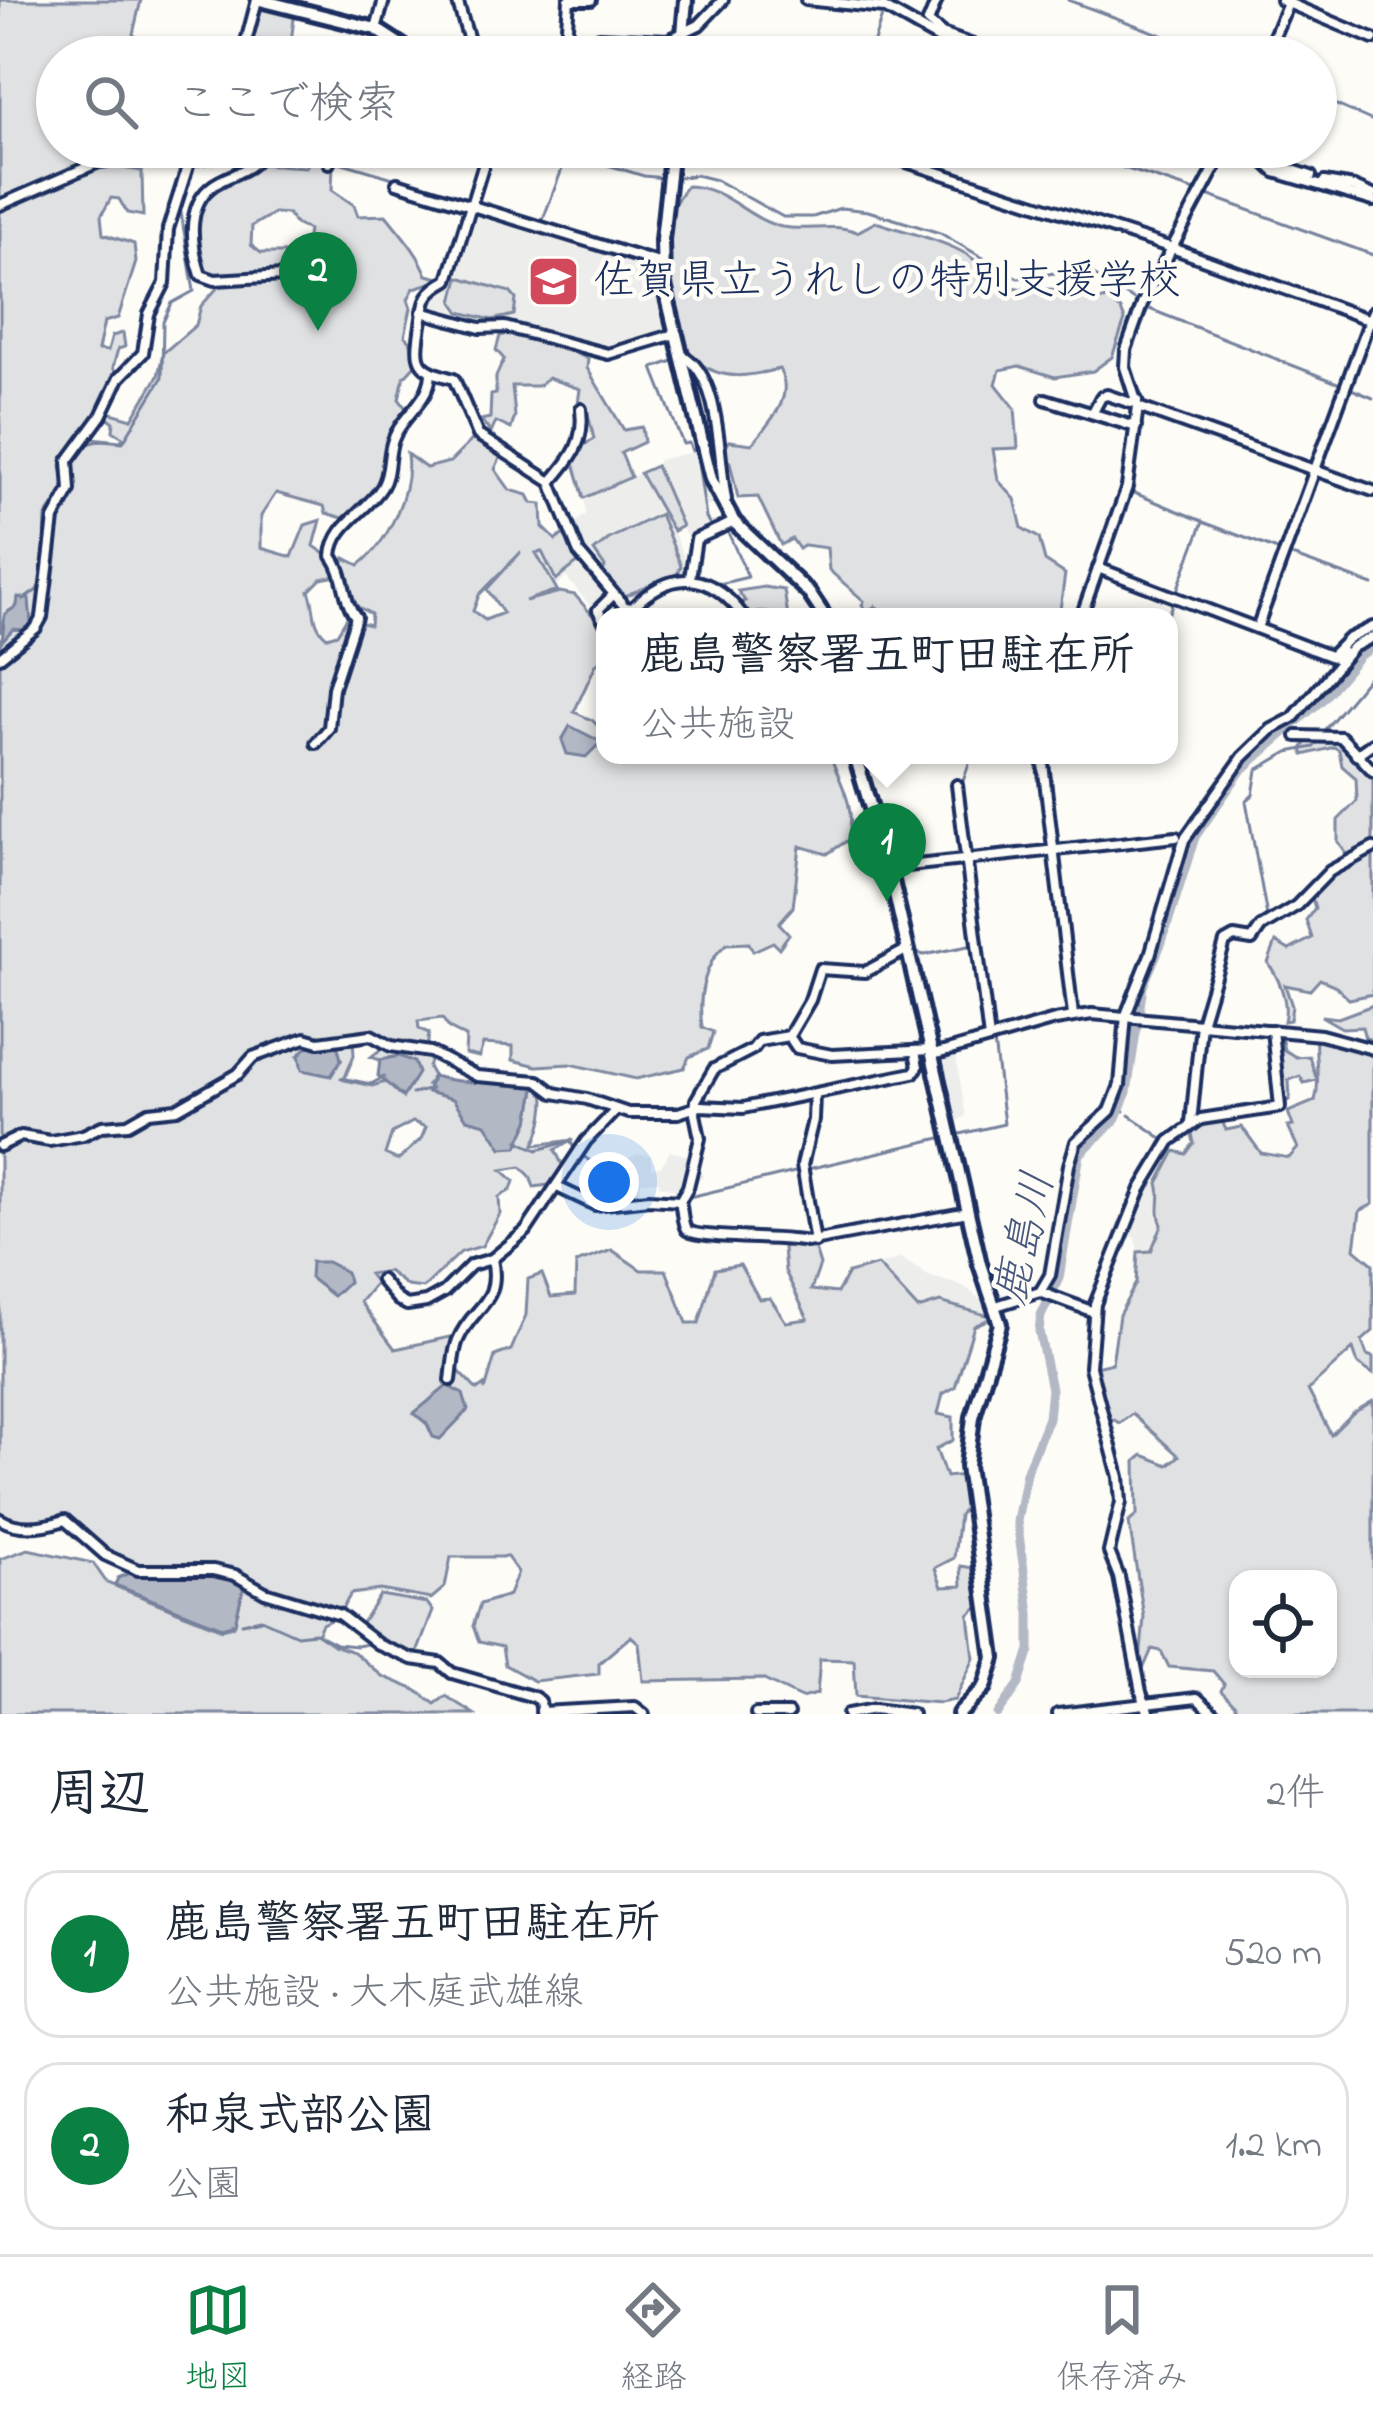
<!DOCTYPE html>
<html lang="ja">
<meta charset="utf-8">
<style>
:root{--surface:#fff;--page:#f6f6f7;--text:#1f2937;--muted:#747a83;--line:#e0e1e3;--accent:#0b8043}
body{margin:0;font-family:"Indie Flower","Klee One",sans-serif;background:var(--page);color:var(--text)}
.controls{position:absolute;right:36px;bottom:36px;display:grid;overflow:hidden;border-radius:24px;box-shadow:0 3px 9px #0004}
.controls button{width:108px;height:108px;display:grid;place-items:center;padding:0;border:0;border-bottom:3px solid var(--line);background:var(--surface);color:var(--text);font:60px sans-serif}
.you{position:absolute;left:609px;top:1182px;width:42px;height:42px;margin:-30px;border:9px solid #fff;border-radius:50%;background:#1a73e8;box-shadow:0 0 0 18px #1a73e833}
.badge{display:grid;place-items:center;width:78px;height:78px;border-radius:50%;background:var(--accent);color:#fff;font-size:39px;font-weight:700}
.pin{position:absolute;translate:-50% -99px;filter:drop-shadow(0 3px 6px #0008)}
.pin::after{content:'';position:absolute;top:63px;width:42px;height:36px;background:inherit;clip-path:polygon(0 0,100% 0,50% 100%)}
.popup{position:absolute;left:596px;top:608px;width:582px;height:156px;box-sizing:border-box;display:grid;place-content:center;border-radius:24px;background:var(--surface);filter:drop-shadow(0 3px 9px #0005);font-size:39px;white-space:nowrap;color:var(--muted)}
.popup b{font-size:45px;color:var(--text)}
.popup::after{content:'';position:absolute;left:50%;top:100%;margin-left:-24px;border:24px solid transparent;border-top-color:var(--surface)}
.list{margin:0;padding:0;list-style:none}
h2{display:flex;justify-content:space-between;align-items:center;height:156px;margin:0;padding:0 48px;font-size:51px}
h2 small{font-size:39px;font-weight:400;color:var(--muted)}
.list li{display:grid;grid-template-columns:78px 1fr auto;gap:36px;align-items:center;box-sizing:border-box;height:168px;margin:0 24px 24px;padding:0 24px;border:3px solid var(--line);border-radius:36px}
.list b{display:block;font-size:45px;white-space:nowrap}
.list p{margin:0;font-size:39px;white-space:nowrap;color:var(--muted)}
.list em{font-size:39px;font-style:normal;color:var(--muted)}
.icon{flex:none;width:66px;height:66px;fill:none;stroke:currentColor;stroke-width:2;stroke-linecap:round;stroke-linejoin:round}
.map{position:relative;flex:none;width:1373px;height:1714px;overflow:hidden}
.search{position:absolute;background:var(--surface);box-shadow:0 3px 9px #0004;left:36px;right:36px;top:36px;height:132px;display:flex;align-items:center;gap:30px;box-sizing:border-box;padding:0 42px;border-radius:66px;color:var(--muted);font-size:45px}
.sheet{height:540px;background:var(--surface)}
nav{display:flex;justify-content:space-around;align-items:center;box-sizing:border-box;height:168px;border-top:3px solid var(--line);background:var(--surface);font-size:33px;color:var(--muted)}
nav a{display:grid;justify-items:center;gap:6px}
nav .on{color:var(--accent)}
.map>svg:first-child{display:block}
.built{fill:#edeeec}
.green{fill:#e0e1e3;stroke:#7e88a0;stroke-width:3;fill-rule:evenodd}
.water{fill:#b3b8c5;stroke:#76819c;stroke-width:3}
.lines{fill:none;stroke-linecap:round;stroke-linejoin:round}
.stream{stroke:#76819c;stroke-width:3}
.river{stroke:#b3b8c5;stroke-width:9}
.minor-casing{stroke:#1b2f5e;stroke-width:16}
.major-casing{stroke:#1b2f5e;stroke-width:20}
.minor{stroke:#fdfcf7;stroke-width:8}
.major{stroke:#fdfcf7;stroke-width:10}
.labels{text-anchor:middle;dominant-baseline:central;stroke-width:9;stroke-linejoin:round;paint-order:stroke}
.poi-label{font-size:42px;fill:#1b2f5e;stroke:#fdfcf7;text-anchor:start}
.water-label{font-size:45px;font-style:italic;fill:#49587d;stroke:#fdfcf7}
</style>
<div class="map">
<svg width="1373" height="1714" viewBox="0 0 1373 1714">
<rect width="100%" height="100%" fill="#fdfcf7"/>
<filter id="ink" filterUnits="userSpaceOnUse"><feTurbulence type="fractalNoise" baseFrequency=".00833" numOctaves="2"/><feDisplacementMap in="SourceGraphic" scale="24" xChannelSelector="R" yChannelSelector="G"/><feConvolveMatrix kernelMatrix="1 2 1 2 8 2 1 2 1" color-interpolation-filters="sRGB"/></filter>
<g filter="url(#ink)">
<g class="built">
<path d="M473 212 655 270 668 332 605 350 506 323 481 324 428 308 436 290 451 284Z"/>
<path d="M699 450 714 504 704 508 712 529 688 541 656 466 659 460Z"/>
<path d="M640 473 651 495 657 497 673 531 687 563 686 576 646 587 622 600 612 594 593 609 566 577 556 585 539 553 586 514 584 498Z"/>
<path d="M955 1051 966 1116 953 1124 940 1068V1058Z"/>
<path d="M670 1151 692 1157 704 1177 693 1181 687 1195 673 1198 674 1189 659 1185V1181L641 1182 638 1206 597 1209 615 1164 638 1154 651 1155V1168L661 1166Z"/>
<path d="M1149 1179 1158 1183 1161 1194 1156 1212 1162 1225 1151 1251 1138 1252 1135 1237 1123 1234Z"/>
<path d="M901 1258 929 1276 965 1287 980 1299H988L993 1317 940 1302 918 1309 878 1265Z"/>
</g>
<g class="green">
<path d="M0 0H141L133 34 139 41 136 57H57V147H94L103 165 142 171 143 216 127 213 119 199 111 198 101 216 103 234 134 244 136 262 118 318 104 322 98 350 108 351 112 336 123 333 125 347 118 349 113 367 117 375 99 413 81 437 121 441 123 437 113 431 114 422 106 416 108 412 132 419 158 376 163 353 196 325 201 306 221 284 287 280 209 274C201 264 199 251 198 238 194 184 231 192 259 164L306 167 310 160 291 147H309L333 163 332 190 354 205 358 216 386 215C401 234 418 252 427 275L444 279 414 288 408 299 411 308 405 336 410 340 416 364 404 377 399 399 408 411 390 436 380 484 368 500 343 518 326 513 324 506 276 493 261 516V548L292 557 305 525 321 520 314 546 332 559 336 576 321 579 309 591C317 610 310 623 327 637L337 634 346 619 370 625 371 614 353 604 343 566 345 558 359 565C389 542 412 491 407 454L426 468 450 462 472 440 502 454 495 469 510 490 528 495 532 503 542 504 543 527 556 540 565 533 580 561 556 580 542 552 536 553 557 590 525 601 560 592 575 595 605 630V657L596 664 574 712 592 720 605 733V755H830C841 785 857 808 848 840L827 854 800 846 793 907 779 923 789 934 779 948 773 942 753 951 749 943 726 944C703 964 698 998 702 1027L713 1032 708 1049 689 1057 684 1068 636 1079 570 1064 537 1066 513 1060V1046L483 1044 479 1057 465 1054 466 1037 449 1028 442 1018 418 1021 419 1029 429 1033 427 1049 390 1044 370 1033 318 1040 299 1055 341 1060 337 1044 353 1040 354 1055 344 1080 372 1086 386 1082 402 1097 399 1056 380 1060 371 1057 385 1046C401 1052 417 1050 432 1056L428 1067 433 1076 427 1085 453 1099 467 1119 529 1121 536 1083 542 1085C549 1102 542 1128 534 1145L573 1140 555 1150 564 1168 555 1184 534 1187 530 1176 521 1167 502 1170 514 1181 511 1190 499 1197 500 1214 482 1246 461 1252 423 1288 407 1286 388 1271 369 1274 376 1283 360 1302 395 1349 450 1337 456 1345 458 1370 477 1390 484 1385 485 1390 495 1356 511 1350 526 1315 528 1279 542 1274 551 1297 575 1295 576 1263 612 1250 641 1270H666L687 1323H699L715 1269 740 1265 759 1299 770 1298 786 1322 808 1319 785 1271 783 1248 789 1241 814 1246 820 1265 811 1290 837 1293 848 1273 878 1265 918 1309 940 1302 993 1317 974 1326 955 1387 943 1394 938 1414 953 1417V1440L936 1449 946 1477 964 1475 965 1508 959 1515 954 1558 935 1568 942 1587 962 1586 961 1566 974 1568 979 1606 969 1615 974 1658 955 1700 940 1703 856 1696 854 1660 820 1659 817 1694 801 1698 762 1679 643 1681 639 1643 631 1636 599 1663V1674L534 1681 505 1665 502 1647 479 1642 473 1626 480 1604 509 1595 518 1572 507 1557H451L445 1587 431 1599 380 1590 351 1594 337 1617 322 1624 317 1634 333 1645 354 1652 382 1676 416 1690 435 1704 446 1696 474 1714H0V1559L28 1549 93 1563 107 1583 222 1629 234 1626 244 1585 262 1592 264 1587 202 1569 138 1566 104 1550 71 1519C47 1534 26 1534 0 1523V639L13 629 24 630 18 598 17 606 5 614 0 633ZM274 213 288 214 295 224 308 230 306 244 292 253H261L251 245 252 226ZM521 552 487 589 503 613 485 620 473 611 479 595ZM413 1122 426 1127 421 1139 398 1160 385 1154 392 1133Z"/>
<path d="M266 5 295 11 289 57H245L259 6Z"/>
<path d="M687 186C725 186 748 220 782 227 810 232 831 222 857 232L876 222C905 232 940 239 966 254 983 264 995 281 1013 287 1045 296 1063 278 1095 302L1106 299 1121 310 1125 320 1112 357 1093 371 1055 377 1019 366 1000 370 996 384 1015 408 1018 448 993 449 998 480 1015 499 1022 528 1039 538 1045 561 1065 574 1059 617H887L875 606 867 612 862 605 864 601 829 570 827 548 805 545 799 549 792 539 781 545 758 497 738 498 730 462 722 456 729 441 752 444C769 422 796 398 779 369 750 376 724 382 698 362 686 352 687 342 683 328 671 285 652 223 687 186Z"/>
<path d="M459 277 510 292 516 299 514 315 492 320 460 312 453 302Z"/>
<path d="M509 333 562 347 588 359 587 368 624 430 642 427 644 442 621 453 631 477 584 498 573 460 579 448 594 439 588 414 577 411 580 389 548 378 538 386H512L515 416 511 429 496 422 491 433 481 420 490 418 491 395 496 394V377L504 359 496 350 500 336Z"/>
<path d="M656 466 682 526 673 531 640 473Z"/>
<path d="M660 514 681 566 677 574 622 597 602 574 605 567 594 551 609 539Z"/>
<path d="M764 587 784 590 788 617 760 611 747 617 737 604 745 601 738 591Z"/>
<path d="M1333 739 1341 742 1373 776V994L1349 999 1334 985 1320 979 1310 990 1285 985 1292 1006 1290 1020 1284 1021C1289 1002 1279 978 1268 963L1276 942 1289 950 1312 938 1306 920 1315 908 1311 895 1325 879 1345 866C1347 855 1346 850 1338 842V820L1357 801 1356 778 1342 766 1339 750 1334 747 1304 755 1302 749 1307 742Z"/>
<path d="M1373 1005V1040L1365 1038 1362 1027 1342 1028 1321 1016 1338 1018Z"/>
<path d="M1274 1036H1281L1284 1050 1296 1057 1309 1056 1317 1080 1304 1083 1300 1076 1289 1080 1290 1099 1285 1103Z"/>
<path d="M1316 1039 1353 1045 1373 1056V1204L1360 1211 1355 1249 1373 1264V1331L1362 1341 1367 1355 1373 1357V1374L1358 1364 1353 1349 1308 1390 1331 1435 1353 1413 1373 1401V1714H1236L1235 1705 1221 1691 1224 1684 1213 1671 1169 1667 1161 1651 1152 1649 1144 1667 1140 1663 1144 1617 1129 1522 1137 1515 1136 1461 1143 1455 1168 1465 1179 1456 1132 1414 1120 1423 1108 1417 1095 1367 1112 1363 1119 1315 1136 1283 1138 1252 1151 1251 1162 1225C1155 1209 1163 1199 1158 1183L1175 1151 1186 1154 1194 1143 1192 1134 1202 1123 1222 1121 1226 1130 1242 1127 1261 1153 1289 1158 1298 1148 1288 1127 1293 1126 1288 1112 1315 1101C1321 1079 1314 1062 1316 1039ZM1238 1579H1328V1669H1238Z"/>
<path d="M380 1595 427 1603 433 1611 417 1653 403 1651 360 1626Z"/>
</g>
<g class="water">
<path d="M18 597 29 599 31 623 24 630 13 629 2 641 5 614 17 606Z"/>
<path d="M570 726 601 742 586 757 567 754 562 740Z"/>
<path d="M337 1044 341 1060 331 1076 302 1070 299 1055 309 1045Z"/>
<path d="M399 1056 414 1062 418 1073 403 1097 378 1076 380 1060Z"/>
<path d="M433 1076C468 1086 499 1081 536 1083L529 1121 517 1147 502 1148 486 1124 467 1119 453 1099 427 1092Z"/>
<path d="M311 1262H327L346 1272 348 1282 333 1296 310 1278Z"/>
<path d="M447 1386 463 1394 468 1410 440 1439 433 1437 427 1424 414 1413Z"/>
<path d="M132 1572C169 1580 211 1565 244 1585L235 1623 222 1627 115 1585 118 1578Z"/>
</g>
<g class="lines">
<g class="stream">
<path d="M875 0 879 2"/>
<path d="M1068 0 1221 57"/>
<path d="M816 5 888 13"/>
<path d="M704 24 727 0"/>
<path d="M618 41 662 43"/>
<path d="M237 57 251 2"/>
<path d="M869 57 882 16"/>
<path d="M1316 96 1373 121"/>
<path d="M313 147 336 161 400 180"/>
<path d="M1060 147 1195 191"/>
<path d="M674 178 696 175 716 180 783 217H813L841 208 868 211 940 233 1018 278 1084 269 1147 308 1340 384"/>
<path d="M421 186 542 222 568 153 644 176 665 178"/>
<path d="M1173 236 1196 191 1373 255"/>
<path d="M656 258 661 200"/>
<path d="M657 270 669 331"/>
<path d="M1137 301 1164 253"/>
<path d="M671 340 676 360 653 368 683 444 689 443 692 451 695 450"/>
<path d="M1349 388 1373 398"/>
<path d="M85 445 101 440 123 442 162 378 163 322 172 303 194 291 180 207 191 169"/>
<path d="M697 455 706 518 712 528"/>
<path d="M1132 492 1202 521"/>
<path d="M717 534 727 530 748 577 719 584"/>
<path d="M1281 550 1341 385"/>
<path d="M1289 555 1373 585"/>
<path d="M44 568 46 516 65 489 61 465 71 451"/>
<path d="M1176 593 1203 522 1280 551"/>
<path d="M23 600 37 590 43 578"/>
<path d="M1167 617 1173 602"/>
<path d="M1322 733 1373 672"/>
<path d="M963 805 961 787 972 755"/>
<path d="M1267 916 1246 801 1253 795 1257 770 1288 752 1314 747 1317 740"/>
<path d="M914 952 924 955 973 945"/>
<path d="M986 987 992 1031"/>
<path d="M341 1078 371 1084 384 1077"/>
<path d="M412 1094 431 1089"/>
<path d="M1121 1108 1124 1111"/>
<path d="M1129 1115 1163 1139 1140 1182"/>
<path d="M956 1135 1004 1124 994 1042"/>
<path d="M518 1141 537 1150 570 1141C577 1156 588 1157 598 1168 609 1181 608 1190 623 1200"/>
<path d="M808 1169 945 1137"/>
<path d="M685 1198 799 1171"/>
<path d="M1125 1215 1137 1189"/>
<path d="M1107 1262 1122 1222"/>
<path d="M1091 1304 1104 1269"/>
<path d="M242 1623 261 1619 297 1635 315 1633 336 1644 356 1646 372 1643 384 1651"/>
<path d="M521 1689 537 1693 545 1705"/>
</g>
<path class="river" d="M998 1714 1019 1684 1030 1650V1613L1017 1521 1026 1473 1048 1418 1051 1389 1039 1331 1041 1316 1059 1278 1080 1154 1115 1120 1127 1092 1143 986 1162 942 1195 837 1241 771 1323 699 1360 655 1373 648"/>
<defs>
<g id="minor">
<path d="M457 0 474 57"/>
<path d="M806 0 884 8 946 43 989 57"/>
<path d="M1281 0 1373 39"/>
<path d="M928 22 942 34 1007 57"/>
<path d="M928 22 937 0"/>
<path d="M376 29 384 0"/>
<path d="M565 52 569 0H591"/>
<path d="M242 57 257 0"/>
<path d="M553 57 599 37 668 40 699 25 723 0"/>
<path d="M1265 57 1289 1"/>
<path d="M264 147C256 169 239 171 220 181 185 199 190 242 201 275L215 280 300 275"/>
<path d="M489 147 448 280C424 293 425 300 421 325 415 363 416 369 454 379L478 435 551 482 579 553 625 607 632 608C673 567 711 572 744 617"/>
<path d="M860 147 1172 248 1373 321"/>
<path d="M1214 147 1223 153 1259 157 1275 172 1373 201"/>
<path d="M1231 147 1255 149 1264 153 1272 163 1311 176"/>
<path d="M190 160 238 152 241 147"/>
<path d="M329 163V162"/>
<path d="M1324 182 1354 187 1373 195"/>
<path d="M397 183 662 264"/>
<path d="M0 205 99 162 158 154 162 147"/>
<path d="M422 312 480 328 505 327 608 354 675 334"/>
<path d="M682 355C722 376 718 460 726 499"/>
<path d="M1045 399 1136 427"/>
<path d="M1138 407 1373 491"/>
<path d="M1093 412 1101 397 1107 395 1131 403 1137 400"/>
<path d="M551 482C572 458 585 442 581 409"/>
<path d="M1098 568 1335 658 1342 652"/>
<path d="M690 578 696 539 734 522"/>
<path d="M1081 617 1127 487 1138 407 1125 367 1126 350 1143 302 1226 147"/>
<path d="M605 623 598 610 612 596"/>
<path d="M1257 628 1373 311"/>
<path d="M1332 655 1348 639 1373 627"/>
<path d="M0 657 36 628 42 617 54 519 70 490 68 461 101 416 119 378 143 353 149 314 165 283 168 229 194 147"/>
<path d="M1297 736 1341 737 1373 771"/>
<path d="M316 743 329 728 333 688 356 617C342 600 346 574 332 556 334 524 367 512 382 487 391 472 387 456 393 440 402 415 429 402 431 374"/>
<path d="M1042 755 1073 1015"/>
<path d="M1356 755 1373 743"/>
<path d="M957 785 989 1039"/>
<path d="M889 868 1176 837"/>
<path d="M789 1036 810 1000 820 969 865 972 908 949"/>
<path d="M932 1050 832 1055 797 1048 789 1036 759 1041 753 1049 714 1069 696 1100 695 1114 700 1138 688 1187 680 1201C682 1208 682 1223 686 1229 693 1240 788 1236 807 1242L968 1212"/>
<path d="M933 1055 1055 1020 1092 1014 1321 1035 1373 1049"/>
<path d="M814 1094 813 1120 802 1165 815 1242"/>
<path d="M1191 1123 1201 1023 1225 942 1234 937 1252 940 1261 927 1296 906 1330 871 1373 848"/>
<path d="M0 1146 21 1136 50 1141 83 1135 102 1126 128 1124 149 1112 177 1109 238 1074 253 1057 305 1038 319 1042 371 1035 391 1046 430 1052 477 1076 538 1081 554 1093 587 1099 628 1113H678L700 1106 743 1108 913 1073 918 1067 915 1051"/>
<path d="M557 1187 595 1205 649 1199 680 1201"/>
<path d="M381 1280 398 1300 407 1305 426 1302 444 1292 471 1265 492 1259 526 1231 586 1141 615 1111"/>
<path d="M1040 1292 1050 1275 1069 1165 1076 1142 1110 1111 1120 1085 1126 1015 1150 955 1184 840 1243 757 1272 729 1293 718 1353 647 1373 637"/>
<path d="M996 1306 1040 1292 1094 1312"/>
<path d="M451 1380C453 1367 453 1352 458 1340 472 1306 502 1304 492 1259"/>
<path d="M0 1519C20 1531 44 1527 65 1520L105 1555 138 1570H213L235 1575 265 1592 340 1615 379 1645 412 1659 440 1663 452 1673 534 1697 540 1701 542 1714"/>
<path d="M541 1712 635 1707 644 1714"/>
<path d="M756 1714H788"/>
<path d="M848 1714 874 1709 912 1714"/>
<path d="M1058 1714 1197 1698 1214 1714"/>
<path d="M1149 1714 1141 1692 1119 1577 1109 1552 1121 1502 1119 1477 1090 1367 1095 1304 1141 1189 1170 1141 1201 1119 1280 1107 1272 1030"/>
</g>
<g id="major">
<path d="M260 0 376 29 419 57"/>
<path d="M681 57 686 0"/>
<path d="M672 147 662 240 663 281 711 479 734 522 809 593 825 617"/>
<path d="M855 755 889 868 980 1264 1000 1324 973 1417 967 1466 994 1658 985 1687 959 1714"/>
</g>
</defs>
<use href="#minor" class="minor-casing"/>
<use href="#major" class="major-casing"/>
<use href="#minor" class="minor"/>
<use href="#major" class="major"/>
</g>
</g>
<defs>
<symbol id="school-square" viewBox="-11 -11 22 22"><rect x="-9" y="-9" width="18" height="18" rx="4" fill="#d1495b" stroke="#fdfcf7"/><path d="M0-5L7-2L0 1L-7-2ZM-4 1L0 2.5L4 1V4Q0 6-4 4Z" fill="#fff"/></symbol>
</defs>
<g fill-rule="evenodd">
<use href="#school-square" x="524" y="252" width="59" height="59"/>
</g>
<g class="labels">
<g class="poi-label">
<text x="593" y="282">佐賀県立うれしの特別支援学校</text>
</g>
<g class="water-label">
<text transform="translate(1027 1239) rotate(-77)">鹿島川</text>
</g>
</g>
</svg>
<div class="controls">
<button><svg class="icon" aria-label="locate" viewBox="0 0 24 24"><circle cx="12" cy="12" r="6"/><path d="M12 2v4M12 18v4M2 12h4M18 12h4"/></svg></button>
</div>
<div class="you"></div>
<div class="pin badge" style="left:887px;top:902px">1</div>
<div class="popup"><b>鹿島警察署五町田駐在所</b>公共施設</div>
<div class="pin badge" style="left:318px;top:331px">2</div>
<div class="search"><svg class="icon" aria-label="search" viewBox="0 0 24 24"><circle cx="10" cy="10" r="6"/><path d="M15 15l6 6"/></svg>ここで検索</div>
</div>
<section class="sheet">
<h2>周辺<small>2件</small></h2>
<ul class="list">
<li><span class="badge">1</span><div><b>鹿島警察署五町田駐在所</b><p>公共施設 · 大木庭武雄線</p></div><em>520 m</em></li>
<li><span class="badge">2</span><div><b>和泉式部公園</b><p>公園</p></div><em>1.2 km</em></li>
</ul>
</section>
<nav>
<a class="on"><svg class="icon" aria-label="map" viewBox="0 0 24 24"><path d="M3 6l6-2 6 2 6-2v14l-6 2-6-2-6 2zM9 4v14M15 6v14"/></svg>地図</a>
<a><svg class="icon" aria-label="directions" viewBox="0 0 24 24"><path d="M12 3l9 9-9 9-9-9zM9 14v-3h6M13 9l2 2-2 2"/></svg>経路</a>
<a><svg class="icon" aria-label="saved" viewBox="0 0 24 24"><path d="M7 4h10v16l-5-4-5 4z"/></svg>保存済み</a>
</nav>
